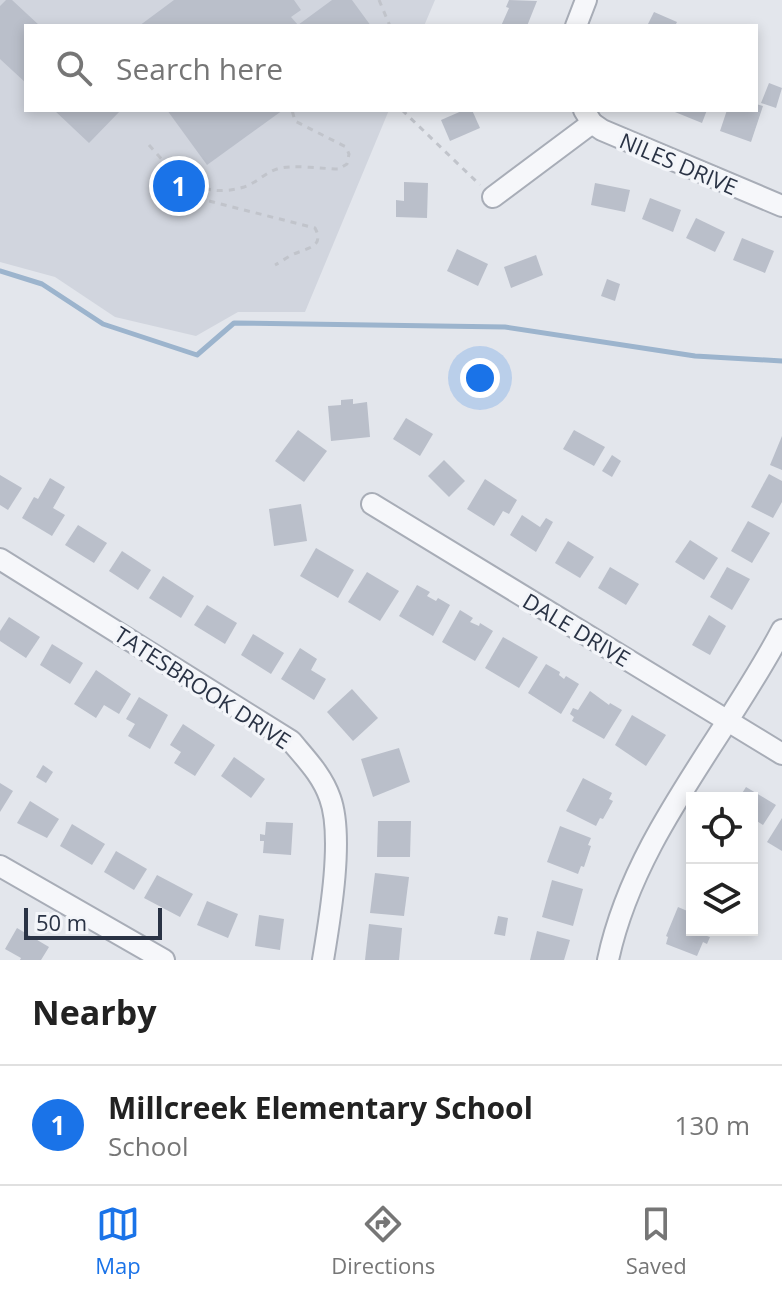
<!DOCTYPE html>
<style>
:root{--surface:#fff;--page:#f6f6f6;--text:#222;--muted:#767676;--line:#e0e0e0;--accent:#1a73e8}
body{margin:0;font-family:"Open Sans",sans-serif;background:var(--page);color:var(--text)}
.controls{position:absolute;right:24px;bottom:24px;display:grid;overflow:hidden;border-radius:0px;box-shadow:0 4px 12px #0003}
.controls button{width:72px;height:72px;display:grid;place-items:center;padding:0;border:0;border-bottom:2px solid var(--line);background:var(--surface);color:var(--text);font:40px sans-serif}
.scale{position:absolute;left:24px;bottom:20px;width:138px;box-sizing:border-box;padding-left:8px;border:4px solid #2a3345;border-top:0;font-size:22px;line-height:28px;white-space:nowrap;color:#2a3345;-webkit-text-stroke:6px #f3f5f9;paint-order:stroke}
.you{position:absolute;left:480px;top:378px;width:28px;height:28px;margin:-20px;border:6px solid #fff;border-radius:50%;background:#1a73e8;box-shadow:0 0 0 12px #1a73e833}
.badge{display:grid;place-items:center;width:52px;height:52px;border-radius:50%;background:var(--accent);color:#fff;font-size:26px;font-weight:700}
.pin{position:absolute;translate:-50% -50%;border:4px solid #fff;box-shadow:0 2px 8px #0006}
.list{margin:0;padding:0;list-style:none}
h2{display:flex;justify-content:space-between;align-items:center;height:104px;margin:0;padding:0 32px;font-size:34px}
h2 small{font-size:26px;font-weight:400;color:var(--muted)}
.list li{display:grid;grid-template-columns:52px 1fr auto;gap:24px;align-items:center;box-sizing:border-box;height:120px;padding:0 32px;border-top:2px solid var(--line)}
.list b{display:block;font-size:30px;white-space:nowrap}
.list p{margin:0;font-size:26px;white-space:nowrap;color:var(--muted)}
.list em{font-size:26px;font-style:normal;color:var(--muted)}
.icon{flex:none;width:44px;height:44px;fill:none;stroke:currentColor;stroke-width:2;stroke-linecap:round;stroke-linejoin:round}
.map{position:relative;flex:none;width:782px;height:960px;overflow:hidden}
.search{position:absolute;background:var(--surface);box-shadow:0 4px 12px #0003;left:24px;right:24px;top:24px;height:88px;display:flex;align-items:center;gap:20px;box-sizing:border-box;padding:0 28px;border-radius:0px;color:var(--muted);font-size:30px}
.sheet{height:224px;background:var(--surface)}
nav{display:flex;justify-content:space-around;align-items:center;box-sizing:border-box;height:112px;border-top:2px solid var(--line);background:var(--surface);font-size:22px;color:var(--muted)}
nav a{display:grid;justify-items:center;gap:4px}
nav .on{color:var(--accent)}
.map>svg:first-child{display:block}
.built{fill:#d1d5de}
.lines{fill:none;stroke-linecap:round;stroke-linejoin:round}
.stream{stroke:#9cb4cd;stroke-width:5}
.building{fill:#babfca}
.minor-casing{stroke:#a8adb7;stroke-width:24}
.path{stroke:#c1c4cb;stroke-width:3;stroke-dasharray:6 6;stroke-linecap:butt}
.minor{stroke:#f6f7fa;stroke-width:20}
.labels{text-anchor:middle;dominant-baseline:central;stroke-width:7;stroke-linejoin:round;paint-order:stroke}
.street-label{font-size:22px;fill:#2a3345;stroke:#f3f5f9}
</style>
<div class="map">
<svg width="782" height="960" viewBox="0 0 782 960">
<rect width="100%" height="100%" fill="#e3e6ec"/>
<path class="built" d="M0 0H435L424 26H26V110H389L305 312H238L196 336 115 317 55 277 0 262Z"/>
<g class="lines">
<path class="stream" d="M0 271 42 284 103 324 197 355 234 323 505 327 695 356 782 361"/>
</g>
<g class="building">
<path d="M6 0H12L40 26H26V83L0 59V6Z"/>
<path d="M174 0H294L301 10 291 17 298 25 332 0H352L371 26H139Z"/>
<path d="M509 0 537 1 527 26H501L509 8 506 7Z"/>
<path d="M654 12 677 22 675 26H647Z"/>
<path d="M769 83 782 88 776 108 761 103Z"/>
<path d="M756 104 763 106 751 142 720 131 727 110H756Z"/>
<path d="M54 110H121L89 143Z"/>
<path d="M167 110H283L207 165Z"/>
<path d="M464 110H472L480 128 450 141 441 120Z"/>
<path d="M670 110H707L702 123Z"/>
<path d="M404 182 428 183 427 218 396 217V200L404 201Z"/>
<path d="M595 183 630 190 625 212 591 205Z"/>
<path d="M650 198 681 210 673 232 642 219Z"/>
<path d="M696 218 725 232 715 252 686 238Z"/>
<path d="M742 238 774 251 765 273 733 260Z"/>
<path d="M457 249 488 264 478 286 447 271Z"/>
<path d="M536 255 543 275 511 288 504 267Z"/>
<path d="M607 279 620 284 615 301 601 296Z"/>
<path d="M353 399V404L367 402 370 437 331 441 328 406 341 405V400Z"/>
<path d="M406 418 433 434 420 456 393 439Z"/>
<path d="M298 430 327 451 304 482 275 461Z"/>
<path d="M574 430 605 447 594 466 563 449Z"/>
<path d="M782 436V470L770 465Z"/>
<path d="M612 455 621 461 612 477 602 471Z"/>
<path d="M444 460 465 481 449 497 428 476Z"/>
<path d="M769 474 782 481V502L773 518 751 507Z"/>
<path d="M0 475 22 488 8 510 0 505Z"/>
<path d="M50 478 65 487 53 508 65 515 52 536 22 518 34 497 38 499Z"/>
<path d="M485 479 517 500 509 514 503 511 494 526 467 509Z"/>
<path d="M301 504 307 541 274 546 269 509Z"/>
<path d="M522 515 540 527 546 518 553 522 536 552 510 535Z"/>
<path d="M748 521 770 533 752 563 731 551Z"/>
<path d="M78 525 107 543 94 563 65 545Z"/>
<path d="M690 540 718 558 704 580 675 562Z"/>
<path d="M568 541 594 557 580 578 555 563Z"/>
<path d="M316 548 354 570 338 598 300 576Z"/>
<path d="M122 551 151 570 138 590 109 571Z"/>
<path d="M610 567 639 584 626 605 598 588Z"/>
<path d="M727 567 750 579 732 610 710 597Z"/>
<path d="M367 572 399 591 380 621 348 602Z"/>
<path d="M163 576 194 596 181 618 149 598Z"/>
<path d="M417 585 430 592 427 596 436 601 438 598 450 605 433 636 399 616Z"/>
<path d="M207 605 237 623 225 644 194 625Z"/>
<path d="M460 610 473 618 470 622 479 626 480 623 493 631 475 661 442 642Z"/>
<path d="M709 615 726 626 710 655 692 645Z"/>
<path d="M9 617 40 637 26 658 0 641V631Z"/>
<path d="M253 634 284 653 271 674 241 655Z"/>
<path d="M503 637 538 657 519 688 485 668Z"/>
<path d="M52 644 83 663 70 684 40 665Z"/>
<path d="M300 648 317 659 311 670 326 679 314 700 281 679Z"/>
<path d="M546 664 560 672 559 675 564 679 566 676 579 684 561 714 528 693Z"/>
<path d="M96 670 131 694 119 714 104 705 96 718 74 704Z"/>
<path d="M352 689 378 718 353 741 327 712Z"/>
<path d="M590 691 609 705 610 703 622 710 604 739 572 721 574 717 570 714 573 708 578 710Z"/>
<path d="M139 697 168 715 150 749 128 736 135 724 126 719Z"/>
<path d="M632 715 666 735 646 766 615 745Z"/>
<path d="M183 724 215 745 195 776 174 763 181 752 170 745Z"/>
<path d="M399 748 410 782 373 797 361 759Z"/>
<path d="M234 757 265 779 251 798 221 776Z"/>
<path d="M43 765 53 772 46 783 36 777Z"/>
<path d="M583 778 612 793 609 799 613 801 603 819 600 818 596 826 566 811Z"/>
<path d="M0 783 13 791 0 812Z"/>
<path d="M746 787 776 805 763 825 752 818V798H739Z"/>
<path d="M30 801 59 819 47 838 17 823Z"/>
<path d="M782 818V851L767 842Z"/>
<path d="M378 821H411L410 857H377Z"/>
<path d="M266 822 293 823 291 855 263 853 264 841H260V834L265 835Z"/>
<path d="M72 824 105 844 92 865 60 846Z"/>
<path d="M560 826 591 838 588 845 591 846 584 867 581 866 578 874 547 862Z"/>
<path d="M116 851 147 869 134 890 104 872Z"/>
<path d="M375 873 409 877 404 916 370 913Z"/>
<path d="M157 875 193 894 180 917 144 898Z"/>
<path d="M552 880 583 889 573 926 542 917Z"/>
<path d="M207 901 238 914 228 938 197 925Z"/>
<path d="M678 907 692 913V930H706L704 935 710 937 707 944 703 942 697 956 666 944 668 937 666 936Z"/>
<path d="M259 915 284 919 280 950 255 946Z"/>
<path d="M498 916 508 918 505 936 494 934Z"/>
<path d="M369 924 402 928 399 960H365Z"/>
<path d="M17 928 49 947 41 960H20L21 958 5 949Z"/>
<path d="M537 931 570 940 564 960H530Z"/>
</g>
<g class="lines">
<defs>
<g id="minor">
<path d="M576 26 586 0"/>
<path d="M584 110 592 123 602 130 782 206"/>
<path d="M493 197 592 123"/>
<path d="M372 504 782 754"/>
<path d="M0 559 291 741C306 759 322 775 330 798 344 836 330 918 323 960"/>
<path d="M0 866 164 960"/>
<path d="M608 960C634 837 725 739 782 630"/>
</g>
</defs>
<use href="#minor" class="minor-casing"/>
<g class="path">
<path d="M379 0 390 26"/>
<path d="M402 110 480 185"/>
<path d="M149 145C176 176 200 200 244 187 256 183 265 173 277 169 291 164 323 169 339 169L347 164 349 154 346 147 295 121 292 110"/>
<path d="M185 182 183 187 192 196 201 199 315 228C325 247 307 248 294 254 287 257 281 262 275 265"/>
</g>
<use href="#minor" class="minor"/>
</g>
<g class="labels">
<g class="street-label">
<text transform="translate(679 163) rotate(23)">NILES DRIVE</text>
<text transform="translate(577 629) rotate(31)">DALE DRIVE</text>
<text transform="translate(203 687) rotate(33)">TATESBROOK DRIVE</text>
</g>
</g>
</svg>
<div class="controls">
<button><svg class="icon" aria-label="locate" viewBox="0 0 24 24"><circle cx="12" cy="12" r="6"/><path d="M12 2v4M12 18v4M2 12h4M18 12h4"/></svg></button>
<button><svg class="icon" aria-label="layers" viewBox="0 0 24 24"><path d="M12 4l9 5-9 5-9-5zM3 14l9 5 9-5"/></svg></button>
</div>
<div class="scale">50 m</div>
<div class="you"></div>
<div class="pin badge" style="left:179px;top:186px">1</div>
<div class="search"><svg class="icon" aria-label="search" viewBox="0 0 24 24"><circle cx="10" cy="10" r="6"/><path d="M15 15l6 6"/></svg>Search here</div>
</div>
<section class="sheet">
<h2>Nearby<small></small></h2>
<ul class="list">
<li><span class="badge">1</span><div><b>Millcreek Elementary School</b><p>School</p></div><em>130 m</em></li>
</ul>
</section>
<nav>
<a class="on"><svg class="icon" aria-label="map" viewBox="0 0 24 24"><path d="M3 6l6-2 6 2 6-2v14l-6 2-6-2-6 2zM9 4v14M15 6v14"/></svg>Map</a>
<a><svg class="icon" aria-label="directions" viewBox="0 0 24 24"><path d="M12 3l9 9-9 9-9-9zM9 14v-3h6M13 9l2 2-2 2"/></svg>Directions</a>
<a><svg class="icon" aria-label="saved" viewBox="0 0 24 24"><path d="M7 4h10v16l-5-4-5 4z"/></svg>Saved</a>
</nav>
